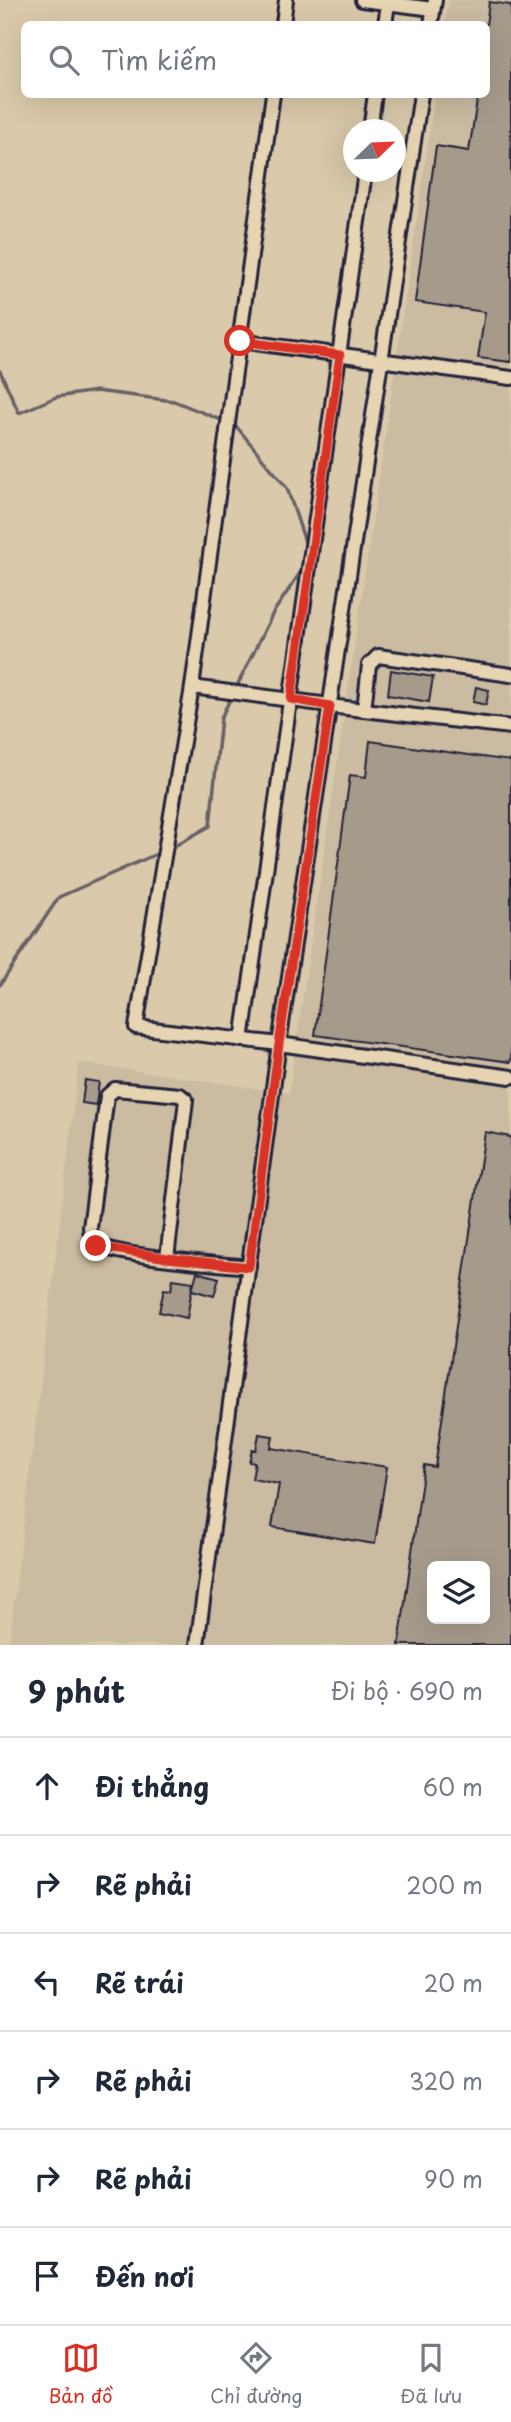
<!DOCTYPE html>
<html lang="vi">
<meta charset="utf-8">
<style>
:root{--surface:#fff;--page:#f6f6f7;--text:#1f2937;--muted:#747a83;--line:#e0e1e3;--accent:#d93025}
body{margin:0;font-family:"Playpen Sans",sans-serif;background:var(--page);color:var(--text)}
.controls{position:absolute;right:21px;bottom:21px;display:grid;overflow:hidden;border-radius:10px;box-shadow:0 7px 28px #0002}
.controls button{width:63px;height:63px;display:grid;place-items:center;padding:0;border:0;border-bottom:2px solid var(--line);background:var(--surface);color:var(--text);font:35px sans-serif}
.compass{position:absolute;left:343px;top:119px;width:63px;height:63px;border-radius:50%;background:var(--surface);box-shadow:0 7px 28px #0002;rotate:67deg}
.stop{position:absolute;width:21px;height:21px;margin:-16px;border:5px solid #d93025;border-radius:50%;background:#fff}
.stop.end{background:#d93025;border-color:#fff;box-shadow:0 2px 7px #0008}
.list{margin:0;padding:0;list-style:none}
h2{display:flex;justify-content:space-between;align-items:center;height:91px;margin:0;padding:0 28px;font-size:30px}
h2 small{font-size:23px;font-weight:400;color:var(--muted)}
.list li{display:grid;grid-template-columns:46px 1fr auto;gap:21px;align-items:center;box-sizing:border-box;height:98px;padding:0 28px;border-top:2px solid var(--line)}
.list b{display:block;font-size:26px;white-space:nowrap}
.list em{font-size:23px;font-style:normal;color:var(--muted)}
.icon{flex:none;width:38px;height:38px;fill:none;stroke:currentColor;stroke-width:2;stroke-linecap:round;stroke-linejoin:round}
.map{position:relative;flex:none;width:511px;height:1645px;overflow:hidden}
.search{position:absolute;background:var(--surface);box-shadow:0 7px 28px #0002;left:21px;right:21px;top:21px;height:77px;display:flex;align-items:center;gap:18px;box-sizing:border-box;padding:0 24px;border-radius:10px;color:var(--muted);font-size:26px}
.sheet{height:679px;background:var(--surface)}
nav{display:flex;justify-content:space-around;align-items:center;box-sizing:border-box;height:98px;border-top:2px solid var(--line);background:var(--surface);font-size:19px;color:var(--muted)}
nav a{display:grid;justify-items:center;gap:4px}
nav .on{color:var(--accent)}
.map>svg:first-child{display:block}
.built{fill:#cabba1;fill-rule:evenodd}
.lines{fill:none;stroke-linecap:round;stroke-linejoin:round}
.stream{stroke:#686166;stroke-width:3.5}
.building{fill:#a69b8b;stroke:#22223b;stroke-width:2;fill-rule:evenodd}
.minor-casing{stroke:#22223b;stroke-width:18}
.minor{stroke:#e6d4b2;stroke-width:12}
.route{stroke:#d93025;stroke-width:9}
</style>
<div class="map">
<svg width="511" height="1645" viewBox="0 0 511 1645">
<rect width="100%" height="100%" fill="#dac9ab"/>
<filter id="ink" filterUnits="userSpaceOnUse"><feTurbulence type="fractalNoise" baseFrequency=".0143" numOctaves="2"/><feDisplacementMap in="SourceGraphic" scale="14" xChannelSelector="R" yChannelSelector="G"/><feConvolveMatrix kernelMatrix="1 2 1 2 8 2 1 2 1" color-interpolation-filters="sRGB"/></filter>
<g filter="url(#ink)">
<path class="built" d="M449 0H511V1645H9L79 1063 289 1093 435 95 486 94V24H445ZM432 1566H485V1619H432Z"/>
<g class="lines">
<g class="stream">
<path d="M0 371 19 413 56 397 96 391 174 401 236 426 287 488 307 548"/>
<path d="M236 688 273 613 304 567"/>
<path d="M169 849 210 826 221 718 232 695"/>
<path d="M0 985 59 897 161 852"/>
</g>
</g>
<g class="building">
<path d="M489 2 511 5V362L478 358 485 312 415 302 436 146 469 151 478 94H486V26Z"/>
<path d="M391 670 433 677 429 702 388 695Z"/>
<path d="M476 687 489 690 486 705 473 702Z"/>
<path d="M370 741 511 761V1062L315 1035 350 775 366 777Z"/>
<path d="M85 1080 99 1082 96 1105 82 1103Z"/>
<path d="M485 1132 511 1137V1645H399L424 1465 435 1467ZM432 1566H485V1619H432Z"/>
<path d="M197 1272 219 1278 214 1296 192 1290Z"/>
<path d="M173 1279 193 1282 187 1318 159 1312 164 1289 171 1290Z"/>
<path d="M259 1434 273 1436 271 1448 387 1467 375 1544 272 1527 279 1484 252 1479 255 1463 249 1462 252 1450H256Z"/>
</g>
<g class="lines">
<defs>
<g id="minor">
<path d="M362 0 433 9"/>
<path d="M283 24 286 0"/>
<path d="M385 24 388 4"/>
<path d="M431 24 435 0"/>
<path d="M273 94 192 687 136 1027 279 1044 511 1077"/>
<path d="M370 130 375 94"/>
<path d="M240 341 511 378"/>
<path d="M192 687 329 705"/>
<path d="M329 706 511 727"/>
<path d="M364 710 369 665 378 656 511 675"/>
<path d="M242 1040 365 172"/>
<path d="M167 1258 186 1100 180 1095 115 1089 107 1096 90 1228 92 1242C108 1256 221 1264 249 1267"/>
<path d="M197 1645 279 1044 421 94"/>
</g>
</defs>
<use href="#minor" class="minor-casing"/>
<use href="#minor" class="minor"/>
</g>
</g>
<g class="lines" filter="url(#ink)">
<path class="route" d="M96 1246 167 1258 249 1267 279 1044 330 706 291 699 340 355 240 341"/>
</g>
</svg>
<div class="controls">
<button><svg class="icon" aria-label="layers" viewBox="0 0 24 24"><path d="M12 4l9 5-9 5-9-5zM3 14l9 5 9-5"/></svg></button>
</div>
<svg class="compass" viewBox="-18 -18 36 36"><path d="M0-13l5 13h-10z" fill="#e53935"/><path d="M0 13l5-13h-10z" fill="#747a83"/></svg>
<div class="stop" style="left:240px;top:341px"></div>
<div class="stop end" style="left:96px;top:1246px"></div>
<div class="search"><svg class="icon" aria-label="search" viewBox="0 0 24 24"><circle cx="10" cy="10" r="6"/><path d="M15 15l6 6"/></svg>Tìm kiếm</div>
</div>
<section class="sheet">
<h2>9 phút<small>Đi bộ · 690 m</small></h2>
<ul class="list">
<li><svg class="icon" aria-label="ahead" viewBox="0 0 24 24"><path d="M12 20V5M6 11l6-6 6 6"/></svg><div><b>Đi thẳng</b></div><em>60 m</em></li>
<li><svg class="icon" aria-label="right" viewBox="0 0 24 24"><path d="M7 20v-9h11M14 6l5 5-5 5"/></svg><div><b>Rẽ phải</b></div><em>200 m</em></li>
<li><svg class="icon" aria-label="left" viewBox="0 0 24 24"><path d="M17 20v-9H6M10 6l-5 5 5 5"/></svg><div><b>Rẽ trái</b></div><em>20 m</em></li>
<li><svg class="icon" aria-label="right" viewBox="0 0 24 24"><path d="M7 20v-9h11M14 6l5 5-5 5"/></svg><div><b>Rẽ phải</b></div><em>320 m</em></li>
<li><svg class="icon" aria-label="right" viewBox="0 0 24 24"><path d="M7 20v-9h11M14 6l5 5-5 5"/></svg><div><b>Rẽ phải</b></div><em>90 m</em></li>
<li><svg class="icon" aria-label="arrive" viewBox="0 0 24 24"><path d="M6 21V4h12l-3 4 3 4H6"/></svg><div><b>Đến nơi</b></div></li>
</ul>
</section>
<nav>
<a class="on"><svg class="icon" aria-label="map" viewBox="0 0 24 24"><path d="M3 6l6-2 6 2 6-2v14l-6 2-6-2-6 2zM9 4v14M15 6v14"/></svg>Bản đồ</a>
<a><svg class="icon" aria-label="directions" viewBox="0 0 24 24"><path d="M12 3l9 9-9 9-9-9zM9 14v-3h6M13 9l2 2-2 2"/></svg>Chỉ đường</a>
<a><svg class="icon" aria-label="saved" viewBox="0 0 24 24"><path d="M7 4h10v16l-5-4-5 4z"/></svg>Đã lưu</a>
</nav>
